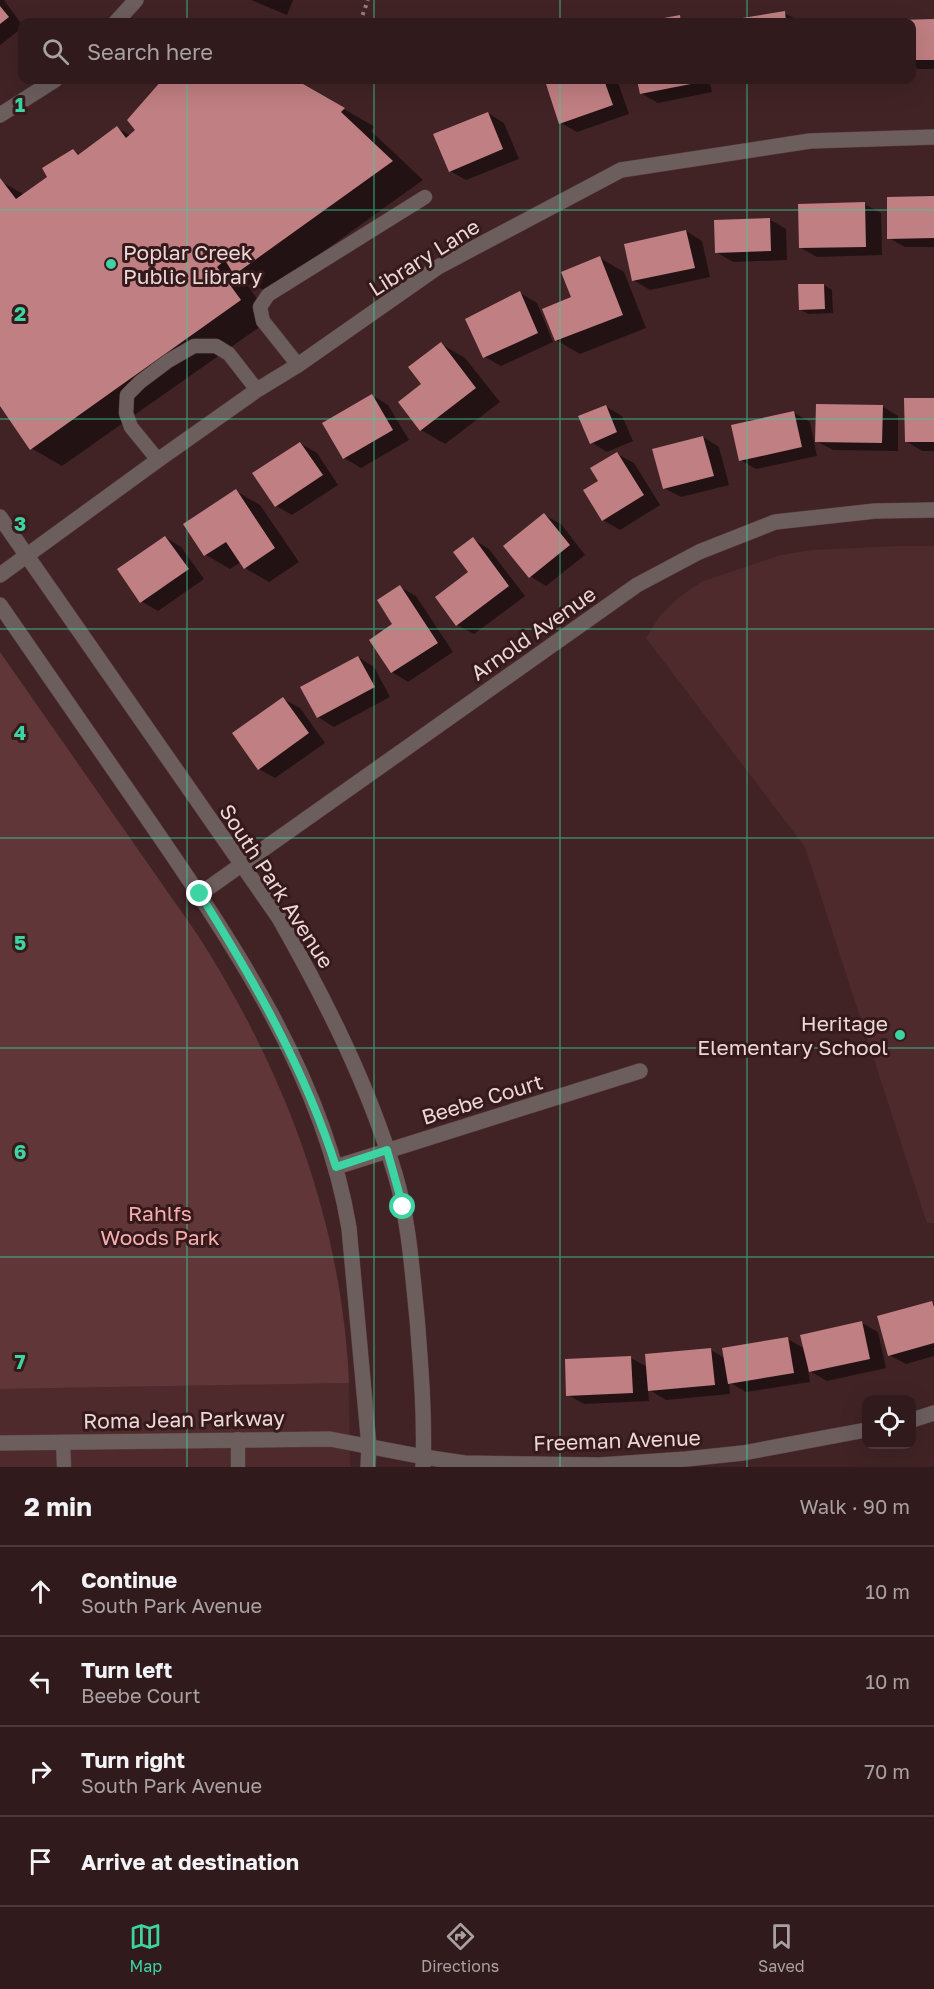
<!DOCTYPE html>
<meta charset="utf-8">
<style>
:root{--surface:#311a1c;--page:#3d2729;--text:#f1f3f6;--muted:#a8a1a3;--line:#4c383b;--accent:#3cd4a3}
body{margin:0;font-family:"Golos Text",sans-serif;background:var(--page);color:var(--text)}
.controls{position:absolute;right:18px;bottom:18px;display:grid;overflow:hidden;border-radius:12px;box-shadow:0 6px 24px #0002}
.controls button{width:54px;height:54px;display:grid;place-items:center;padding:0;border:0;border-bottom:2px solid var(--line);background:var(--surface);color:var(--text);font:30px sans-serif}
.stop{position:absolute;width:18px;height:18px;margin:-14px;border:4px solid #3cd4a3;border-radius:50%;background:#fff}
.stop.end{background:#3cd4a3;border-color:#fff;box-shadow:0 2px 6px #0008}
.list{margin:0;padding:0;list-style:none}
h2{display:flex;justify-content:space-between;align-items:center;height:78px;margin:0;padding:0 24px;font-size:26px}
h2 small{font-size:20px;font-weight:400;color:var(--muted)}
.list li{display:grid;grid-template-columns:39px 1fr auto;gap:18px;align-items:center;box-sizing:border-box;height:90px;padding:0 24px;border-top:2px solid var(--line)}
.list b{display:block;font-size:22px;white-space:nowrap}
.list p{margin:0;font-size:20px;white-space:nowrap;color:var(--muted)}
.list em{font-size:20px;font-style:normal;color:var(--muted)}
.icon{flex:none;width:33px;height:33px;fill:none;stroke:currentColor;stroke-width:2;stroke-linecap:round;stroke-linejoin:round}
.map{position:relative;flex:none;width:934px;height:1467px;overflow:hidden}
.search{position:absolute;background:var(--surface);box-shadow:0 6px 24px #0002;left:18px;right:18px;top:18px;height:66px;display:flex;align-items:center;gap:15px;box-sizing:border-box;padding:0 21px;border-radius:12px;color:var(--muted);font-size:22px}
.sheet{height:438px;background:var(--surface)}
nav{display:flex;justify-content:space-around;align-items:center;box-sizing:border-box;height:84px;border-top:2px solid var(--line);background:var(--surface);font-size:16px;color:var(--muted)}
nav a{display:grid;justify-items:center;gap:3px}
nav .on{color:var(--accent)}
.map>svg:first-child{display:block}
.built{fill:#4f2a2c}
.green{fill:#603638}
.shadow{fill:#0007}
.building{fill:#c07f82}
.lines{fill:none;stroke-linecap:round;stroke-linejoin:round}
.service-casing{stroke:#5c4041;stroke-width:15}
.minor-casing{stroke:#5c4041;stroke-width:16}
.tertiary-casing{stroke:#5c4041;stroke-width:16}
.path{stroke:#987f80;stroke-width:4;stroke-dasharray:3 4.5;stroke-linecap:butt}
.service{stroke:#6d5e5e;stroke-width:14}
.minor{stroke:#6d5e5e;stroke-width:15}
.tertiary{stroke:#6d5e5e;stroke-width:15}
.route{stroke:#3cd4a3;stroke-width:8}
.grid{fill:none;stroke:#3cd4a3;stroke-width:1.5;stroke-opacity:0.55}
.poi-dot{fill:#3cd4a3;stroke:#361a1b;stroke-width:2}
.labels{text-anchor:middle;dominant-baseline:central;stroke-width:6;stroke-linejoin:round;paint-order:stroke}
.poi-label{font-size:21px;fill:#ebd7d7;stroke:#361a1b;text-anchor:start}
.street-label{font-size:21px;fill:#ebd7d7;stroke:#361a1b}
.park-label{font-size:21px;fill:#f8adaf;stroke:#361a1b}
.grid-label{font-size:20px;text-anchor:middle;font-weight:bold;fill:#3cd4a3;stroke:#361a1b;stroke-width:6;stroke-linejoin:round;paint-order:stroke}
</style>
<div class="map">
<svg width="934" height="1467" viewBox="0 0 934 1467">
<rect width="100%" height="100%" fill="#412325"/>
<g class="built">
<path d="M898 546H934V1223H927L805 847 646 638 659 617 678 598 701 582 781 555 812 550Z"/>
<path d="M349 1383 350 1467H0V1389Z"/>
</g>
<path class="green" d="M0 652 197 934C284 1069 342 1221 349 1383L0 1389Z"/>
<g class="shadow">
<path d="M0 0H4L22 25V28L0 45Z"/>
<path d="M251 0H293L287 15Z"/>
<path d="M784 13 801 22H732V21Z"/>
<path d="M679 17 689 22H651Z"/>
<path d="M901 21H934V69H918L912 65V22Z"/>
<path d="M164 80H294L375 127 371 131 423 180 267 292 251 283 248 286 271 319 62 466 31 448 0 403V181L25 195 49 178 73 150 80 155 117 128 131 136 137 131 129 120Z"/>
<path d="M563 80H617L629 114 577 132 561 123 547 85Z"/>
<path d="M638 80H709L712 92 658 103 641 93Z"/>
<path d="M739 80H768L745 83Z"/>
<path d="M488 113 504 123 519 159 466 180 450 171Z"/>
<path d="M934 198V247H905L889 238Z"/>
<path d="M864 204 881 213 882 255 817 257 801 248Z"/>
<path d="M769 219 786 229 787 260 733 262 716 252Z"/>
<path d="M686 231 702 241 710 277 650 290 633 280Z"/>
<path d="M600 258 624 272 646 328 580 354 556 340 573 298Z"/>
<path d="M824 285 832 290 833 313 808 314 800 309Z"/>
<path d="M520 293 537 303 553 342 501 366 485 357Z"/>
<path d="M441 344 465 358 500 402 445 444 421 430 423 385Z"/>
<path d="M372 395 388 405 409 440 361 468 344 458Z"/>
<path d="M934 399V451H922L906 441Z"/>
<path d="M605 406 622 416 633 441 607 452 591 442Z"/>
<path d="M882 406 898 416V451L833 450 816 441Z"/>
<path d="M793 412 810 422 817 456 756 469 740 460Z"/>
<path d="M703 437 719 447 729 485 681 497 664 488Z"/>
<path d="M300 443 317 453 338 485 292 515 276 506Z"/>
<path d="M617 454 634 463 660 505 620 530 603 520 600 481Z"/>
<path d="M236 491 260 505 299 562 269 582 245 568 241 562 230 569 206 555 185 524Z"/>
<path d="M544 515 561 524 585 555 546 586 530 576Z"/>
<path d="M165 537 181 547 204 579 158 611 141 601Z"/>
<path d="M473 539 489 549 525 596 474 634 457 625 470 572Z"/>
<path d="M400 587 416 596 453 652 408 682 392 672 395 625Z"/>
<path d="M358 657 374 667 390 697 334 727 318 717Z"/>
<path d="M283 699 300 708 325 743 275 778 259 769Z"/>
<path d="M932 1302 934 1304V1356L906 1364 889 1355Z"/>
<path d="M862 1323 878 1332 886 1368 827 1381 808 1370 810 1382 746 1392 729 1382 730 1394 666 1400 648 1389 649 1401 584 1404 568 1395 631 1358 647 1367 711 1350 726 1359 788 1339 805 1349Z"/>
</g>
<g class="building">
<path d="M0 6 9 17 0 24Z"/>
<path d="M785 11 786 22H731L730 20Z"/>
<path d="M680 15 681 22H648V21Z"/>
<path d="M934 19V60H912V22H900V20Z"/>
<path d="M162 80H296L345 108 341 112 393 161 234 275 225 260 217 267 241 300 30 450 0 406V178L16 199 47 177 42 168 73 149 78 155 117 126 126 138 135 130 127 120Z"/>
<path d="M558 80H604L613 105 559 124 546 84Z"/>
<path d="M637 80H696V83L640 94Z"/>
<path d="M488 112 503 149 449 172 433 134Z"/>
<path d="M934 196V238L887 239V197Z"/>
<path d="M865 202 866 247 799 248 798 204Z"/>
<path d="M770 218 771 251 715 253 714 220Z"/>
<path d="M686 230 695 268 632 281 624 244Z"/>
<path d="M600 256 623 315 555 341 542 309 571 297 561 272Z"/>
<path d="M798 284H824L825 309 799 310Z"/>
<path d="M520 291 538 333 483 358 465 319Z"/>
<path d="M441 342 476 388 420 431 398 402 421 384 408 367Z"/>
<path d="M372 394 393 430 343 459 322 423Z"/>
<path d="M904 398H934V442H905Z"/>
<path d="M816 404 883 405 882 443 815 442Z"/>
<path d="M606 405 617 432 590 444 578 416Z"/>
<path d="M794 411 802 447 739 461 731 425Z"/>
<path d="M703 436 714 476 663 489 652 449Z"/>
<path d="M300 442 323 475 275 507 252 473Z"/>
<path d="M617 452 644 495 602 521 583 490 598 481 590 468Z"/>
<path d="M236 489 275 548 244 569 226 542 204 556 183 524Z"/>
<path d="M544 513 570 545 529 578 503 546Z"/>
<path d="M165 536 189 569 140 603 117 569Z"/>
<path d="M473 537 509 586 456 626 435 597 468 572 453 552Z"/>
<path d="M400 585 438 643 391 673 369 640 392 624 377 600Z"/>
<path d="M358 656 375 687 317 718 300 687Z"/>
<path d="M283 697 309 733 258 770 232 733Z"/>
<path d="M932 1301 934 1307V1343L888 1356 877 1316Z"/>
<path d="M862 1321 870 1359 809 1372 800 1335Z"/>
<path d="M788 1337 794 1373 728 1384 722 1348Z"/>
<path d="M711 1348 715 1385 648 1391 645 1354Z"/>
<path d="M631 1356 633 1393 566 1396 565 1359Z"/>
</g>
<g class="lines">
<defs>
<g id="service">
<path d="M298 365 263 321 260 307 268 295 425 197"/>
<path d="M158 460 131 427 126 413 127 395 140 382 168 361 194 346H216L229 354 257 390"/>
<path d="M238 1439V1467"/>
<path d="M63 1442 64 1467"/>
</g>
<g id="minor">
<path d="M116 22 136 0"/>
<path d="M0 115 55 80"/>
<path d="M0 575 158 460 257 390 298 365 438 267 621 170 810 141 934 137"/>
<path d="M200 894 637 585 699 552 775 522 875 511 934 510"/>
<path d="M336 1167 640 1071"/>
<path d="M912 1420 934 1413"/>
<path d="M0 1443 330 1439 424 1457 464 1463 600 1465 686 1459 743 1453 866 1430"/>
</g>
<g id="tertiary">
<path d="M0 517 279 918C325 999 368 1084 395 1174 409 1220 412 1270 417 1318 421 1368 425 1417 423 1467"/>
<path d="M0 605C48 675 97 745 145 815 231 940 324 1076 349 1228L369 1446 368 1467"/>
</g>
</defs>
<use href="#service" class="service-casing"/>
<use href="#minor" class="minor-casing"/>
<use href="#tertiary" class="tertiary-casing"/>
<path class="path" d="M360 22 368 0"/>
<use href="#service" class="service"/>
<use href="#minor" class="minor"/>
<use href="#tertiary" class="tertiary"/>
</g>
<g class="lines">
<path class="route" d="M200 894C254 981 305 1069 336 1167L387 1150 403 1207"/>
</g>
<path class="grid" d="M187 0V22M374 0V22M560 0V22M747 0V22M187 80V1467M374 80V1467M560 80V1467M747 80V1467M0 210H934M0 419H934M0 629H934M0 838H934M0 1048H934M0 1257H934"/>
<g class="poi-dot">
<circle cx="111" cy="264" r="6"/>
<circle cx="900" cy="1035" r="6"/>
</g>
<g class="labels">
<g class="poi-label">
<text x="123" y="252">Poplar Creek<tspan x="123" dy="24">Public Library</tspan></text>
<text x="888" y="1023" text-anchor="end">Heritage<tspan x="888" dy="24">Elementary School</tspan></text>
</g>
<g class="street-label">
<text transform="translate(424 257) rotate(-32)">Library Lane</text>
<text transform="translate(533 633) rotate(-35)">Arnold Avenue</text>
<text transform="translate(277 886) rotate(57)">South Park Avenue</text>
<text transform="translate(482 1099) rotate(-17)">Beebe Court</text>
<text transform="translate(184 1419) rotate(-1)">Roma Jean Parkway</text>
<text transform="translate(617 1440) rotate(-2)">Freeman Avenue</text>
</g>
<g class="park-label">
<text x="160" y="1213">Rahlfs<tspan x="160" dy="24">Woods Park</tspan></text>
</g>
</g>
<g class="grid-label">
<text x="20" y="112">1</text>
<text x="20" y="321">2</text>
<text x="20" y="531">3</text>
<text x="20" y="740">4</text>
<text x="20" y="950">5</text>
<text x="20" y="1159">6</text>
<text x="20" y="1369">7</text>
</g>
</svg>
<div class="controls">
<button><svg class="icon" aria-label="locate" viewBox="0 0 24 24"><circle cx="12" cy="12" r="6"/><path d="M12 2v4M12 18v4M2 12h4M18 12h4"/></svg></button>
</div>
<div class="stop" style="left:403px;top:1207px"></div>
<div class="stop end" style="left:200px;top:894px"></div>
<div class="search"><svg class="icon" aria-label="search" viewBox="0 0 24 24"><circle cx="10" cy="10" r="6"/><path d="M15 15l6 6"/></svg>Search here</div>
</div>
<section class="sheet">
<h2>2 min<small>Walk · 90 m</small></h2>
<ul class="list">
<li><svg class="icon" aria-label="ahead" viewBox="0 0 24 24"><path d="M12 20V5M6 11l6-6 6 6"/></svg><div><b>Continue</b><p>South Park Avenue</p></div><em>10 m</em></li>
<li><svg class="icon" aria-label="left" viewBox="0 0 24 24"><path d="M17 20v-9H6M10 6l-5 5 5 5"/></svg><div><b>Turn left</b><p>Beebe Court</p></div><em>10 m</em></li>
<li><svg class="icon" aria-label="right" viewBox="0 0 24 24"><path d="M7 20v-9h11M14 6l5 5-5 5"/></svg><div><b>Turn right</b><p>South Park Avenue</p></div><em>70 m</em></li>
<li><svg class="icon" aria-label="arrive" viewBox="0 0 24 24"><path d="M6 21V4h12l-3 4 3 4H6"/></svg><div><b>Arrive at destination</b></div></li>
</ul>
</section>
<nav>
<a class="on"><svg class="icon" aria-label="map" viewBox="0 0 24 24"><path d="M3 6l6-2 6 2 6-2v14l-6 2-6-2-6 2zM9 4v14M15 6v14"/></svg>Map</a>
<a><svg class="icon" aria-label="directions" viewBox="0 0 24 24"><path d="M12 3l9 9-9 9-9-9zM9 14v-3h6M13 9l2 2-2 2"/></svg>Directions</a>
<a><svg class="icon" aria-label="saved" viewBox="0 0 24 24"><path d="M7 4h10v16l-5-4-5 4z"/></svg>Saved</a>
</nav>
